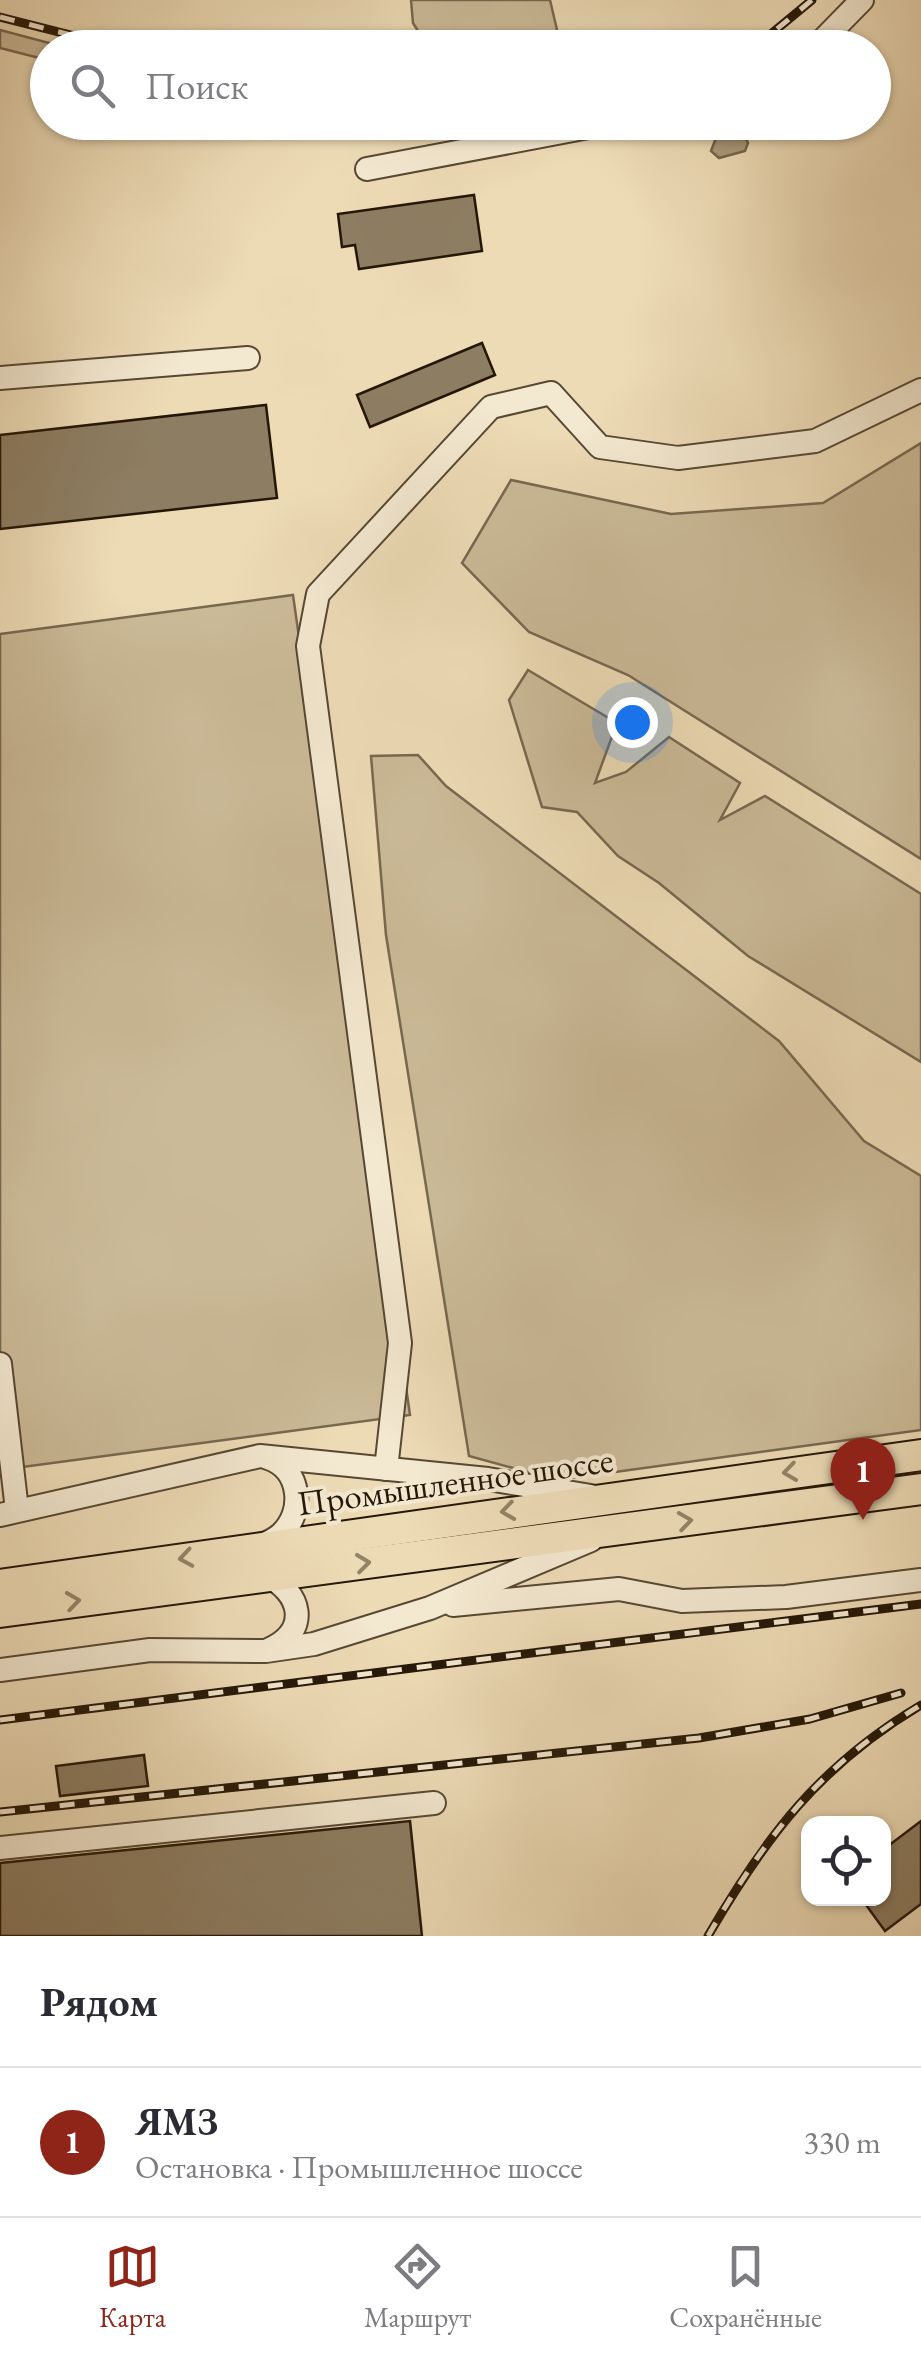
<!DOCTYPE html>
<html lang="ru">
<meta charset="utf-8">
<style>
:root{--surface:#fff;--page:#f2f2f3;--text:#2b2b33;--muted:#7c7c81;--line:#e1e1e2;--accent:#8f2418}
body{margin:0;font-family:"EB Garamond",serif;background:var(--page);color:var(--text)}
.controls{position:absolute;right:30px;bottom:30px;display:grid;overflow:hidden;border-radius:20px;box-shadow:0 2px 8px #0004}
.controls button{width:90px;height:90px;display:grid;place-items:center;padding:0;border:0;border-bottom:2px solid var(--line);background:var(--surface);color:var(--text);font:50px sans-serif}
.you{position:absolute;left:632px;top:722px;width:35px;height:35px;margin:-25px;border:8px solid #fff;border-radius:50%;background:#1a73e8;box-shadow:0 0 0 15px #1a73e833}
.badge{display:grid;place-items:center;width:65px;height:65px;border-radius:50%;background:var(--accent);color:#fff;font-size:32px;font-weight:700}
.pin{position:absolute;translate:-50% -82px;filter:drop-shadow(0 2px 5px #0008)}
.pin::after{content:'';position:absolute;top:52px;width:35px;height:30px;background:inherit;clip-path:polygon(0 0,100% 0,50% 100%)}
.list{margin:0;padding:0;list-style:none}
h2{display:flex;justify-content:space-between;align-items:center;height:130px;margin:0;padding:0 40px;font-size:42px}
h2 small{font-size:32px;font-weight:400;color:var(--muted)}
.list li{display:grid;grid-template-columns:65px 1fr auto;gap:30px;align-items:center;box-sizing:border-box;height:150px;padding:0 40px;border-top:2px solid var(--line)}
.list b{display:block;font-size:38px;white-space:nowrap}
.list p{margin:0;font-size:32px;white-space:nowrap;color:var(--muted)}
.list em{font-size:32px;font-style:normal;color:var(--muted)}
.icon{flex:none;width:55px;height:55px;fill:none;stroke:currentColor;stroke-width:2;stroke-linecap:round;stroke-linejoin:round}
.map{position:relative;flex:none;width:921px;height:1936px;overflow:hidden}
.search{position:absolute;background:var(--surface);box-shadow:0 2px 8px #0004;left:30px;right:30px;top:30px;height:110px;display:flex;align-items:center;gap:25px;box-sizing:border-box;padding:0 35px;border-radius:55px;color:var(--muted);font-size:38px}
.sheet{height:280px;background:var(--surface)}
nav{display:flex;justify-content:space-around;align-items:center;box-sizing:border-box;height:140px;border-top:2px solid var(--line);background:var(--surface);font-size:28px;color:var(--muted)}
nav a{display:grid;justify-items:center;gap:5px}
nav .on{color:var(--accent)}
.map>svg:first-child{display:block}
.green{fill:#cbba98;stroke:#786850;stroke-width:2.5}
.water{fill:#a9987a;stroke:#74644c;stroke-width:2.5}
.building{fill:#8d7d62;stroke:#251707;stroke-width:2.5}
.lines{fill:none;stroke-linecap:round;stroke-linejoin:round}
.minor-casing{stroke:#574833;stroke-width:26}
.major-casing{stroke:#251707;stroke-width:34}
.minor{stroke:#f3e8d0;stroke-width:22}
.major{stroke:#eddbb6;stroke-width:30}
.rail-casing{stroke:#251707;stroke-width:9}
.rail{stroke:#f3e8d0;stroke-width:5;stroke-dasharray:15;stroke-linecap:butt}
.oneway{stroke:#938367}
.labels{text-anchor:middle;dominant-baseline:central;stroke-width:8;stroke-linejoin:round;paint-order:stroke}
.street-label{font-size:35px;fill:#251707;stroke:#f3e8d0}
</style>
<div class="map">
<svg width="921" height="1936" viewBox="0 0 921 1936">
<rect width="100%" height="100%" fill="#eddbb6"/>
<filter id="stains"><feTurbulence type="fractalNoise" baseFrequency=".002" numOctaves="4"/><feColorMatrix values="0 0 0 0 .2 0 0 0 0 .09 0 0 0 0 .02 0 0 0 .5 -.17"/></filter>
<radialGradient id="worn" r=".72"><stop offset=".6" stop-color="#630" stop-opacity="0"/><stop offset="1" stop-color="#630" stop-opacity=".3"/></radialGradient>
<g class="green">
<path d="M411 0H550L561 47H428L413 23Z"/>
<path d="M0 30 64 47 48 48 47 60 0 48Z"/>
<path d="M921 443V859L628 675 529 632 462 563 511 480 671 514 823 503Z"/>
<path d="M293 595 410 1415 0 1470V634Z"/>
<path d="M528 670 617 723 595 783 626 772 669 737 740 783 720 820 765 796 921 894V1062L748 956 659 883 618 856 577 812 542 807 509 700Z"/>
<path d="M418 755 446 786 779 1041 864 1141 921 1176V1430L557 1480 469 1456 386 935 371 756Z"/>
</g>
<path class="water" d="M733 130 743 131 748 143 745 151 719 158 711 151 716 138Z"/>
<g class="building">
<path d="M474 195 482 251 359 269 355 245 342 247 338 214Z"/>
<path d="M482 343 495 375 370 427 357 395Z"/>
<path d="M266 405 277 498 0 529V435Z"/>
<path d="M144 1755 148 1786 60 1796 56 1766Z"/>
<path d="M410 1821 422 1936H0V1863Z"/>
<path d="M921 1821V1904L885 1931 861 1898H884V1849Z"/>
</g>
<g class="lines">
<defs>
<g id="minor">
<path d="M815 48 862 0"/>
<path d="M367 169 615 122"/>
<path d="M0 378 248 358"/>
<path d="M0 1364 17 1510"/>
<path d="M386 1469 400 1343 308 646 318 594 491 407 551 393 600 447 678 458 815 441 921 390"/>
<path d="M0 1515 260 1456 488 1479 591 1496"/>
<path d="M260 1547C266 1543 276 1539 281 1534 305 1512 301 1469 268 1458"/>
<path d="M266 1575C301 1592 311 1630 270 1649"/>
<path d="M453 1605 619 1589 682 1601 786 1597 921 1580"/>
<path d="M0 1670 150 1650 266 1651 314 1644 430 1608 591 1540"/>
<path d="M0 1848 434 1803"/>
</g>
<g id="major">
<path d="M0 1585 921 1455"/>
<path d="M0 1612 921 1489"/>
</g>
</defs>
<use href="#minor" class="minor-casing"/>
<use href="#major" class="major-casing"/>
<use href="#minor" class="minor"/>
<use href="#major" class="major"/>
<defs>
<g id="rail">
<path d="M0 17 122 48"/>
<path d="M754 48 812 0"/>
<path d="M0 1720 921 1604"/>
<path d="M0 1812 699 1738 810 1719 901 1693"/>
<path d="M708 1936C766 1836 820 1765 921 1705"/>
</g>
</defs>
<use href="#rail" class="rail-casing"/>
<use href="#rail" class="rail"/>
</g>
<defs><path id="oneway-chevron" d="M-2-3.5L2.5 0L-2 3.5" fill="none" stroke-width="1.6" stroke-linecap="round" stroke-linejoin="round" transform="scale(2.5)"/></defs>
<g class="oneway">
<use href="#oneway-chevron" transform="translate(790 1472) rotate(172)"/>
<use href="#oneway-chevron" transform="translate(508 1511) rotate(172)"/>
<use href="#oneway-chevron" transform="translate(685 1521) rotate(-8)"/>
<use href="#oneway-chevron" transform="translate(186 1558) rotate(171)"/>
<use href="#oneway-chevron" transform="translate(363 1563) rotate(-7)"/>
<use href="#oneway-chevron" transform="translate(73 1601) rotate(-8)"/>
</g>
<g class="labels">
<g class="street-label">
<text transform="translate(455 1481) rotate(-8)">Промышленное шоссе</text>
</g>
</g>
<rect width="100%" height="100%" filter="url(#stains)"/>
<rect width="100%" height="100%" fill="url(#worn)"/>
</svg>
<div class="controls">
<button><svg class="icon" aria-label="locate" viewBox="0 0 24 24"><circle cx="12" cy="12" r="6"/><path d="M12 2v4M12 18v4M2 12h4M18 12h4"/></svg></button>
</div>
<div class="you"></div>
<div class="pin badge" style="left:863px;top:1520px">1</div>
<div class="search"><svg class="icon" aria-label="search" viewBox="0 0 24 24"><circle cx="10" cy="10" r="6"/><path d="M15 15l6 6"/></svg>Поиск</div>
</div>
<section class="sheet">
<h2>Рядом<small></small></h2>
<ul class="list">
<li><span class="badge">1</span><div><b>ЯМЗ</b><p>Остановка · Промышленное шоссе</p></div><em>330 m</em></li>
</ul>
</section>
<nav>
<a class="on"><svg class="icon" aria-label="map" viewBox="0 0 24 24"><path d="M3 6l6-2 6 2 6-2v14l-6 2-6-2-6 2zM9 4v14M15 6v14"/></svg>Карта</a>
<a><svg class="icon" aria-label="directions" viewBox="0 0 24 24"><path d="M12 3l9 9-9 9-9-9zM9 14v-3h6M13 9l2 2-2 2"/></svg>Маршрут</a>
<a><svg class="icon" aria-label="saved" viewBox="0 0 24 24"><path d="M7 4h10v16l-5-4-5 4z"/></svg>Сохранённые</a>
</nav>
